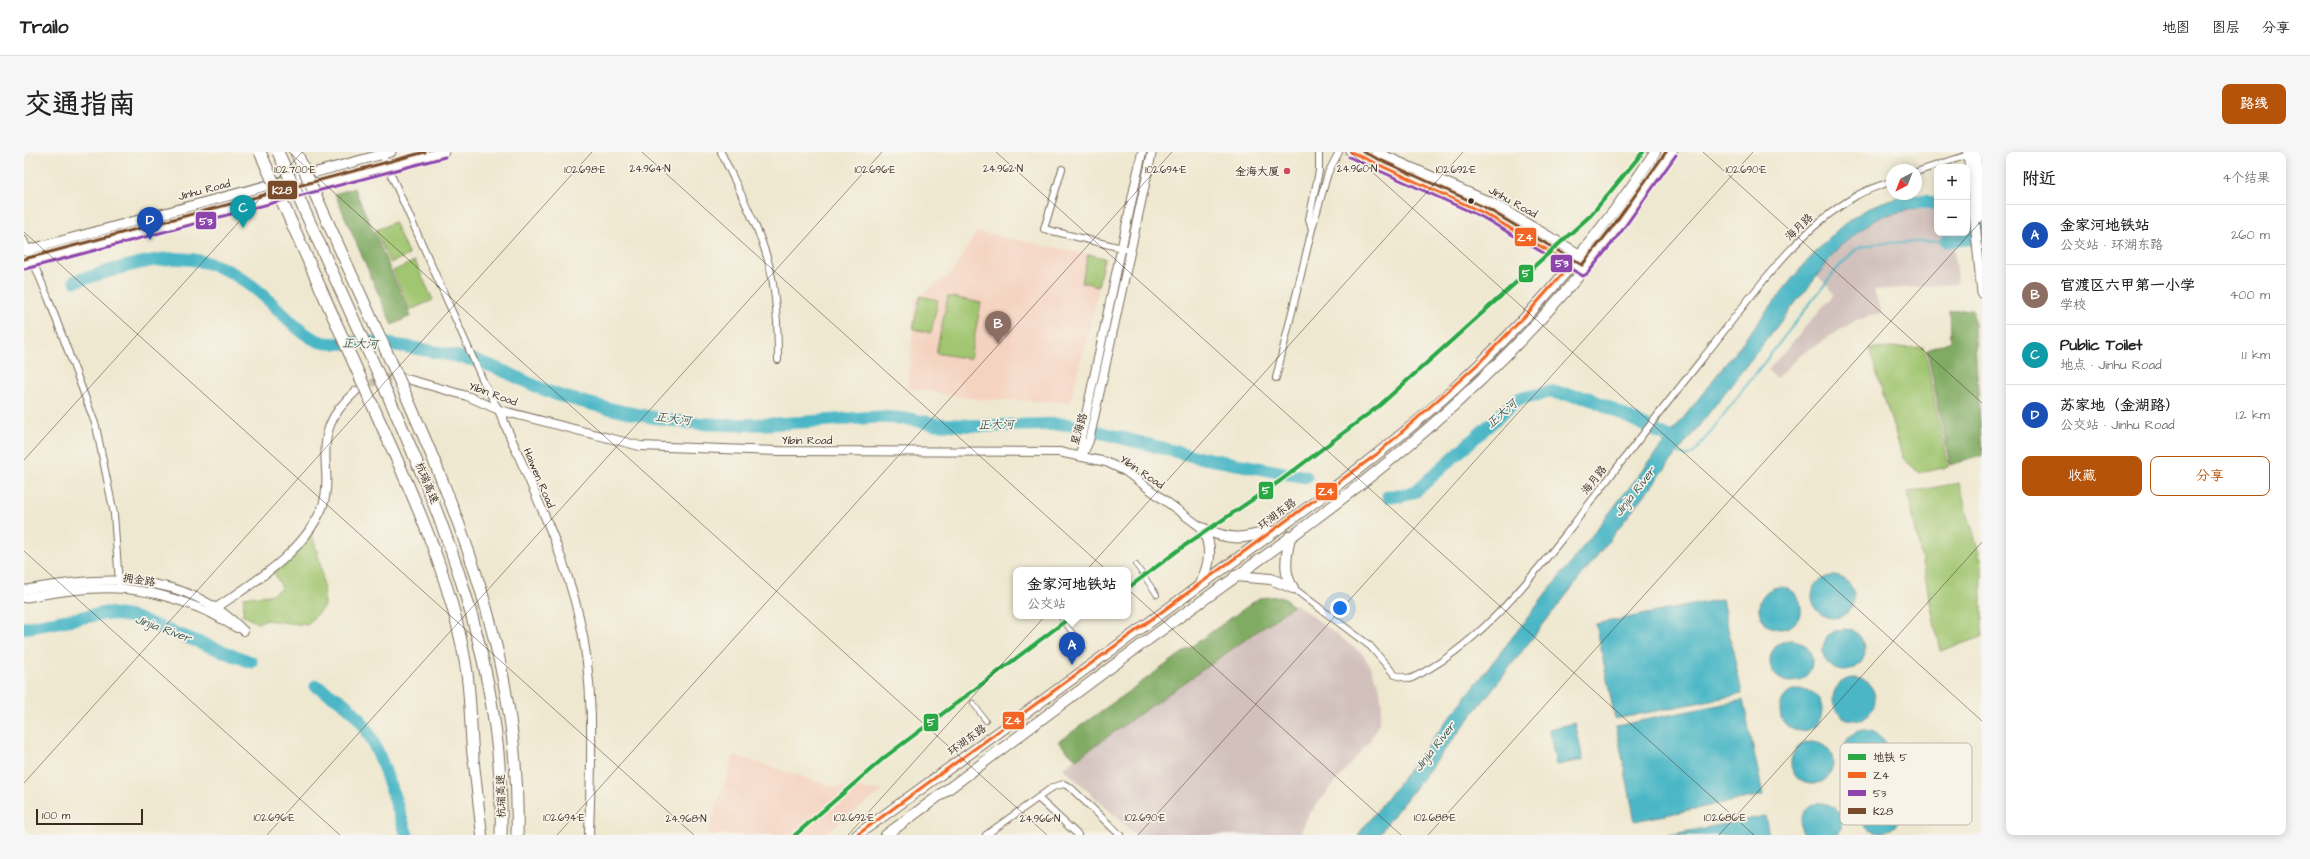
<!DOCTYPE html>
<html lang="zh">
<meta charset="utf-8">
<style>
:root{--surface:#fff;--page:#f6f6f6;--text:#222;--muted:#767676;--line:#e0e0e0;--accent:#b45309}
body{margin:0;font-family:"Architects Daughter","LXGW WenKai TC",sans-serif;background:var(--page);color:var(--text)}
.controls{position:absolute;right:12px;top:12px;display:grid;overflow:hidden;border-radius:8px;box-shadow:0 2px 10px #0003}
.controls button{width:36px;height:36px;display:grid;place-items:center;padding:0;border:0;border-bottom:1px solid var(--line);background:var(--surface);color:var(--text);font:20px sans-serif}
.compass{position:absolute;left:1862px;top:12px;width:36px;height:36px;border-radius:50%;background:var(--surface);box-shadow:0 2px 10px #0003;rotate:222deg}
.scale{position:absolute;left:12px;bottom:10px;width:107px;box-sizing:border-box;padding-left:4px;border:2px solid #3b2a1e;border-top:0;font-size:11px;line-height:14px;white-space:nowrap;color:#3b2a1e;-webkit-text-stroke:3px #f7f3e8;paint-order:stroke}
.you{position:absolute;left:1316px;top:456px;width:14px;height:14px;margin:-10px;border:3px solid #fff;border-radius:50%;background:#1a73e8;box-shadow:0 0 0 6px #1a73e833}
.badge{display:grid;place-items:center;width:26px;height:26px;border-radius:50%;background:var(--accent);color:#fff;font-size:13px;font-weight:700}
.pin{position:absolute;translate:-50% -33px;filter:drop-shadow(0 1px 2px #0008)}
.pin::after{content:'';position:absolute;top:21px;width:14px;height:12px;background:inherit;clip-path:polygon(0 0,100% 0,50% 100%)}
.popup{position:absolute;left:989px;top:415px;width:118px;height:52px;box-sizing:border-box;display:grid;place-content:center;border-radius:8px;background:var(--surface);filter:drop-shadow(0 1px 3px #0005);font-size:13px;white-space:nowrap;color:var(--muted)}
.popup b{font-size:15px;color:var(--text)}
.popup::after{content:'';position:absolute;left:50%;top:100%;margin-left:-8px;border:8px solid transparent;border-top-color:var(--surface)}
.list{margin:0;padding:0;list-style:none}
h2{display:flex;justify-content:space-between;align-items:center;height:52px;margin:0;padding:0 16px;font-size:17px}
h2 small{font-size:13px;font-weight:400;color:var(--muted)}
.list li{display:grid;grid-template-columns:26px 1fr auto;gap:12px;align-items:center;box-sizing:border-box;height:60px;padding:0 16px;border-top:1px solid var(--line)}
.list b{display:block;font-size:15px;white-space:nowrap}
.list p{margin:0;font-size:13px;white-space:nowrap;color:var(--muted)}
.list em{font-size:13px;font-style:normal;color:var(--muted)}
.actions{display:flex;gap:8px;padding:12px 16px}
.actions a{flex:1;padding:9px 0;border:1px solid var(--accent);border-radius:8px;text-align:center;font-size:14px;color:var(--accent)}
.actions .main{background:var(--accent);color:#fff}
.map{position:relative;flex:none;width:1958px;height:683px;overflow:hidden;border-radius:8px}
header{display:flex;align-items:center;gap:24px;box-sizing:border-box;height:56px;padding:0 20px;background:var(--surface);border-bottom:1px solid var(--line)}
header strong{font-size:19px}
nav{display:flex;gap:22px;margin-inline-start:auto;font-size:14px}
.intro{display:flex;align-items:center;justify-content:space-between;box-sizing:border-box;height:96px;padding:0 24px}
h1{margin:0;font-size:28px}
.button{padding:10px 18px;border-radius:8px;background:var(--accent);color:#fff;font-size:14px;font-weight:700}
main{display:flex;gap:24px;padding:0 24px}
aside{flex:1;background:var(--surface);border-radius:8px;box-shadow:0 2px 10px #0003}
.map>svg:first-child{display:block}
.built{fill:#f5d3c1}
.industrial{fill:#d1c0bc}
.green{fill:#a1c671;stroke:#6e7848}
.forest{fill:#80ab63;stroke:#5e6a40}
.water{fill:#4bb7c6;stroke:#437072}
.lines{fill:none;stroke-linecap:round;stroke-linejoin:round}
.stream{stroke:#4bb7c6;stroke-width:2}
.river{stroke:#4bb7c6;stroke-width:13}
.tertiary-tunnel{stroke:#cbc2ac;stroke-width:8;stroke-dasharray:8 4;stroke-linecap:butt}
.pedestrian-casing{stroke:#7a6c5c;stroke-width:6}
.minor-casing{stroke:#7a6c5c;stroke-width:8}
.tertiary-casing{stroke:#7a6c5c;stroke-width:10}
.secondary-casing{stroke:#7a6c5c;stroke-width:11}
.primary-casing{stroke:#7a6c5c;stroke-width:12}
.motorway-casing{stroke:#7a6c5c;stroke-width:13}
.pedestrian{stroke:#fff;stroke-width:4.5}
.minor{stroke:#fff;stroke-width:6}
.tertiary{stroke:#fff;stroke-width:8}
.secondary{stroke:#fff;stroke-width:9}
.primary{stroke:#fff;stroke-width:10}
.motorway{stroke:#fff;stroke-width:11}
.motorway-bridge-casing{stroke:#7a6c5c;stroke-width:13;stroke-linecap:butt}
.motorway-bridge{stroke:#fff;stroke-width:11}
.bus-1-casing{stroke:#f7f3e8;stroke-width:6}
.bus-2-casing{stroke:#f7f3e8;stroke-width:6}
.bus-3-casing{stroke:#f7f3e8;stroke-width:6}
.bus-1{stroke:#f26522;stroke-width:3}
.bus-2{stroke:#8e44ad;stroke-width:3}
.bus-3{stroke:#7a4b2a;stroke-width:3}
.metro-1-casing{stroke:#f7f3e8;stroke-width:7}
.metro-1{stroke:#2aa844;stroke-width:4}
.ticks{fill:none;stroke:#3b2a1e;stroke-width:1;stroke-opacity:0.45}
.poi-dot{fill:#d1495b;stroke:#f7f3e8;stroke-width:1.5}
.bus-dot{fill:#3b2a1e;stroke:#f7f3e8;stroke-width:1.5}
.labels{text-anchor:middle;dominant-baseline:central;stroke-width:3.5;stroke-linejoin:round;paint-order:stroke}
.poi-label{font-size:11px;fill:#3b2a1e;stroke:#f7f3e8;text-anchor:end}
.street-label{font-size:11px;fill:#3b2a1e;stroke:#f7f3e8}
.water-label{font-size:12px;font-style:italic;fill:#415b59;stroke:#f7f3e8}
.key{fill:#f7f3e8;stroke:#bfb7ab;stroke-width:1}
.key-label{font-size:11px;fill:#3b2a1e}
.ticks-label{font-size:10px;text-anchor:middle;fill:#3b2a1e;stroke:#f7f3e8;stroke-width:3.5;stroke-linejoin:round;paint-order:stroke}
.line-badge{stroke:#f7f3e8;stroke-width:1.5}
.badge-label{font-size:11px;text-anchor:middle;font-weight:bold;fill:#fff}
</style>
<header>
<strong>Trailo</strong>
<nav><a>地图</a><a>图层</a><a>分享</a></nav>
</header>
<div class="intro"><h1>交通指南</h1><a class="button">路线</a></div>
<main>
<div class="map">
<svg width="1958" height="683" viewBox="0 0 1958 683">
<rect width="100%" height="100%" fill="#f7f3e8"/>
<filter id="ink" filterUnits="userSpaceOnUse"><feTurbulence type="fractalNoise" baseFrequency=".025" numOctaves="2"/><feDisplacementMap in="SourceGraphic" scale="8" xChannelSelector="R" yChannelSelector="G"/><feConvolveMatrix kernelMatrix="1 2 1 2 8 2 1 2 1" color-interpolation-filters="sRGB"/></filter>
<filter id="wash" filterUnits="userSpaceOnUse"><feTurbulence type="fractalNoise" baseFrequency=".012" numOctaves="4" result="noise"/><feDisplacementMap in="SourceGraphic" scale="16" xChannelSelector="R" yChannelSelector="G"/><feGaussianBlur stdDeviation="0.9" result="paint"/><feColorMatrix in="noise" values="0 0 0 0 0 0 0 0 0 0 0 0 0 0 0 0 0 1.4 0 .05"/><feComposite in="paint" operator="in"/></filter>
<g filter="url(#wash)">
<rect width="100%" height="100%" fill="#efe8d0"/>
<g class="built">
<path d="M953 80 1082 106 1047 250 951 247 884 236 891 148 928 120Z"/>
<path d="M710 603 811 635 859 638 799 683H683Z"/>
</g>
<g class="industrial">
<path d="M1902 54 1913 58V81H1929L1933 132 1850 138 1858 161 1832 168 1778 202 1752 226 1744 218 1810 142 1805 134 1792 124 1816 94 1846 71 1858 64Z"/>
<path d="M1272 452 1340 503 1355 533 1358 552 1355 571 1347 587 1285 662 1276 683H1112L1039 616Z"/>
</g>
<g class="green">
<path d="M370 70 385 103 366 111 351 79Z"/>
<path d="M1064 102 1080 106 1074 134 1058 130Z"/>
<path d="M391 109 409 148 386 158 369 119Z"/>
<path d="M896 144 914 148 907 181 889 177Z"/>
<path d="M924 144 957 151 946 207 912 201Z"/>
<path d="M1900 195 1924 315 1895 321 1879 306 1845 197Z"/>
<path d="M1935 331 1958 411V485L1916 499 1884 340Z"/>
<path d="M287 382C297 406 300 428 300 454L283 473 241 468 233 471 219 463 220 445 246 443 257 437V433L249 420 262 409Z"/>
</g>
<g class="forest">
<path d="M330 36 387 164 368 173 311 42Z"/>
<path d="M1949 157 1958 304 1926 313 1903 198 1927 189 1926 159Z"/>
<path d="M1257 444 1269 454 1052 607 1034 590 1235 446Z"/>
</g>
<g class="water">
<path d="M1886 42 1906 46 1902 54 1858 64 1846 71 1816 94 1354 683H1334L1771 123C1809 81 1828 55 1886 42Z"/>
<circle cx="1809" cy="445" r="21"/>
<circle cx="1756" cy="456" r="21"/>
<path d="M1698 447 1718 542 1591 567 1572 472Z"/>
<circle cx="1820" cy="498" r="21"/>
<circle cx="1767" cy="509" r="21"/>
<circle cx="1830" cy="547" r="21"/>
<circle cx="1777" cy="558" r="21"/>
<path d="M1719 548 1739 643 1611 669 1592 574Z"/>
<path d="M1551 571 1559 608 1532 613 1525 577Z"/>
<circle cx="1841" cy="599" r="21"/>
<circle cx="1788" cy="611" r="21"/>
<circle cx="1856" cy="659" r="21"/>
<path d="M1793 651C1811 649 1824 666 1814 683H1780C1772 670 1779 656 1793 651Z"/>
<path d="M1741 664 1745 683H1645Z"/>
</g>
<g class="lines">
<path class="stream" d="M1652 300 1663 305 1670 301 1812 118 1830 99 1837 95 1855 91 1922 89"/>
<g class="river">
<path d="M1887 50 1902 49 1913 53"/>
<path d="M1943 69 1958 79"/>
<path d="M1922 89 1958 86"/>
<path d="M51 129C126 108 176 85 241 145 258 160 276 183 297 190 311 194 329 189 344 190 375 192 418 201 449 208 482 216 511 238 544 246 588 258 635 269 682 272 739 275 799 268 856 265L885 267 912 272 958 274 1043 272 1169 304 1282 325"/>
<path d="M1364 344H1377L1392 339 1494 247 1525 240 1563 245 1652 289"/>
<path d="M0 476 82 461 109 465 227 510"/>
<path d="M292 534C306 542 321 550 332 563 354 587 371 650 383 683"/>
</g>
</g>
</g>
<g filter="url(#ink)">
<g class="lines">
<path class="tertiary-tunnel" d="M336 236 359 226 376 225"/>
<defs>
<g id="pedestrian">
<path d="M1112 413 1133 443"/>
<path d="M1036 464 1060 497"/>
<path d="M949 551 962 569"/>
</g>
<g id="minor">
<path d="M357 0 460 231 475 258"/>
<path d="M697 0C714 37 736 76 746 116 753 147 754 177 754 208"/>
<path d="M1038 17 1020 77 1102 97"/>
<path d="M1892 20 1947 2"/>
<path d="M1288 77 1285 67 1295 19V0"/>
<path d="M0 88 25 148 72 274 90 362 95 431"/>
<path d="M1252 226 1288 77 1304 21 1315 0"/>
<path d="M1269 436 1346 494 1371 523 1386 527C1449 498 1500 435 1542 382 1587 323 1632 265 1678 207 1725 149 1767 82 1832 44 1843 37 1856 34 1868 29"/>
<path d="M1014 646 1054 683"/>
<path d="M962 683 1029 635 1040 632 1047 636 1096 683"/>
</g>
<g id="tertiary">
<path d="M376 225 443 244 475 258 616 294 755 299 1035 300 1082 310 1101 319 1178 376"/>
<path d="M475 258C503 326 538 393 555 465 572 537 567 610 565 683"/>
<path d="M1058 303 1057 286 1118 0"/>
<path d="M1058 304 1065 289 1128 0"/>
<path d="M0 438C77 424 160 417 220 479"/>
<path d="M0 446C71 433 116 429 184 460 194 464 203 471 213 476"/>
<path d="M186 460C227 432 278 403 298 356 303 343 303 330 302 317 299 281 305 263 332 239"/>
</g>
<g id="secondary">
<path d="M1327 0 1460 61 1559 119"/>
<path d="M1352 0 1466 50 1567 109"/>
<path d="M1944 0 1958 141"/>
<path d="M1952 0 1958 66"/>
<path d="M0 99 367 0"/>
<path d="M0 112 420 0"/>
</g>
<g id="primary">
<path d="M1211 424 1247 427 1269 436C1258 420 1263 402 1266 384"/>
<path d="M1176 432C1186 414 1189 394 1178 376 1204 388 1218 388 1245 379"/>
<path d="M449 603 458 683"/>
<path d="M833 683C944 603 1054 523 1164 442 1243 385 1323 329 1397 266 1486 189 1567 98 1631 0"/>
<path d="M862 683C951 618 1039 550 1128 485 1223 416 1321 350 1409 272 1500 192 1581 101 1648 0"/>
</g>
<path id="motorway" d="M361 281C394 354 427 430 441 509 447 540 446 572 449 603"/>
</defs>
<use href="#pedestrian" class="pedestrian-casing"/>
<use href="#minor" class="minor-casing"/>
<use href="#tertiary" class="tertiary-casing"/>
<use href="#secondary" class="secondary-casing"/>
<use href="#primary" class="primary-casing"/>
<use href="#motorway" class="motorway-casing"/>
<use href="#pedestrian" class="pedestrian"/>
<use href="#minor" class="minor"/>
<use href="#tertiary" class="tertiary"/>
<use href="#secondary" class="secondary"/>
<use href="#primary" class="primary"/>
<use href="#motorway" class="motorway"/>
<defs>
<g id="motorway-bridge">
<path d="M236 0 361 281"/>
<path d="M254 0C287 73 320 146 353 219 420 367 482 517 477 683"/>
<path d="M272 0C304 71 336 142 368 212 436 363 498 515 493 683"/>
</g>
</defs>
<use href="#motorway-bridge" class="motorway-bridge-casing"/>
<use href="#motorway-bridge" class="motorway-bridge"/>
<defs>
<path id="bus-1" d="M833 683 1353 302 1454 212 1502 163 1547 112 1460 61 1327 0"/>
<g id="bus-2">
<path d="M1325 5 1458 65 1559 124 1563 122 1597 80 1652 3"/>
<path d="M1 117 421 5"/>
</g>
<g id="bus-3">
<path d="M1339 0 1462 56 1558 113 1589 74 1642 0"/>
<path d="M0 107 401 0"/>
</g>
</defs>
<use href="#bus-1" class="bus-1-casing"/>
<use href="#bus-2" class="bus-2-casing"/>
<use href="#bus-3" class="bus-3-casing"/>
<use href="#bus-1" class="bus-1"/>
<use href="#bus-2" class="bus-2"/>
<use href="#bus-3" class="bus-3"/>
<defs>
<g id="metro-1">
<path d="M1104 436 1160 394 1256 329 1356 253 1567 63 1619 0"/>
<path d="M771 683 861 605 1048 464"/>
</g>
</defs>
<use href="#metro-1" class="metro-1-casing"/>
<use href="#metro-1" class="metro-1"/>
</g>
</g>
<path class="ticks" d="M265 0 1023 683M618 0 1377 683M972 0 1730 683M1326 0 1958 569M1679 0 1958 251M0 80 670 683M0 308 278 0M0 399 316 683M0 631 568 0M243 683 858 0M533 683 1148 0M824 683 1439 0M1114 683 1729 0M1404 683 1958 68M1695 683 1958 390"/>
<circle class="poi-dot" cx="1263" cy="19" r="4"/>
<circle class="bus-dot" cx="1447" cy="49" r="3.5"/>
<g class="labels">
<g class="poi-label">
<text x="1255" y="19">金海大厦</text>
</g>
<g class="street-label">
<text transform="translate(180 38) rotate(-15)">Jinhu Road</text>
<text transform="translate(1489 50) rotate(29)">Jinhu Road</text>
<text transform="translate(1775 75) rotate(-44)">海月路</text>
<text transform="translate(469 242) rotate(20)">Yibin Road</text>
<text transform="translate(1055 277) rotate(-74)">星海路</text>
<text x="783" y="288">Yibin Road</text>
<text transform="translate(1118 320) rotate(34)">Yibin Road</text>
<text transform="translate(515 326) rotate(67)">Haiwen Road</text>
<text transform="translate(1570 328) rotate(-52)">海月路</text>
<text transform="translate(403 331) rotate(68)">杭瑞高速</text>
<text transform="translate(1253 362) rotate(-37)">环湖东路</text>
<text transform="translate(115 428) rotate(9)">拥金路</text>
<text transform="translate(943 588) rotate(-36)">环湖东路</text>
<text transform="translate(477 644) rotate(-91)">杭瑞高速</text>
</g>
<g class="water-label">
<text transform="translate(336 192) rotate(2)">正大河</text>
<text transform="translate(1478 262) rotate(-41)">正大河</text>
<text transform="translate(649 267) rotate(8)">正大河</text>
<text transform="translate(972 273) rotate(-1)">正大河</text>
<text transform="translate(1611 340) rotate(-52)">Jinjia River</text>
<text transform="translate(139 477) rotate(20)">Jinjia River</text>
<text transform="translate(1411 595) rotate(-52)">Jinjia River</text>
</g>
</g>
<rect x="1816" y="591" width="132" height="82" rx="6" class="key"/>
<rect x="1824" y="602" width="18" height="6" fill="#2aa844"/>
<rect x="1824" y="620" width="18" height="6" fill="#f26522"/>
<rect x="1824" y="638" width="18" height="6" fill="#8e44ad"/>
<rect x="1824" y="656" width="18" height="6" fill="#7a4b2a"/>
<g class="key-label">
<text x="1849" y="609">地铁 5</text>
<text x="1849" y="627">Z4</text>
<text x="1849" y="645">53</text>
<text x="1849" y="663">K28</text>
</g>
<g class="ticks-label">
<text x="626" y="20">24.964°N</text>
<text x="979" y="20">24.962°N</text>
<text x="1333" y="20">24.960°N</text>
<text x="561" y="21">102.698°E</text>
<text x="851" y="21">102.696°E</text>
<text x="1142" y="21">102.694°E</text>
<text x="1432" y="21">102.692°E</text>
<text x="1722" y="21">102.690°E</text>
<text x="271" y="21">102.700°E</text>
<text x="250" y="669">102.696°E</text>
<text x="540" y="669">102.694°E</text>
<text x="830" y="669">102.692°E</text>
<text x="1121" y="669">102.690°E</text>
<text x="1411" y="669">102.688°E</text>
<text x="1701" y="669">102.686°E</text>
<text x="662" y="670">24.968°N</text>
<text x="1016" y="670">24.966°N</text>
</g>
<g class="line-badge">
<rect x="243" y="28" width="31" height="20" rx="4" fill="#7a4b2a"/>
<rect x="171" y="59" width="22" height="19" rx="4" fill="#8e44ad"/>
<rect x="1490" y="75" width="23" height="20" rx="4" fill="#f26522"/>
<rect x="1526" y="102" width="23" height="19" rx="4" fill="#8e44ad"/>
<rect x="1494" y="112" width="16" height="19" rx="4" fill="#2aa844"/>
<rect x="1234" y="329" width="16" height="19" rx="4" fill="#2aa844"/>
<rect x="1291" y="330" width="23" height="19" rx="4" fill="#f26522"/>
<rect x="978" y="559" width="23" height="19" rx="4" fill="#f26522"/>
<rect x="899" y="561" width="16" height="19" rx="4" fill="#2aa844"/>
</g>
<g class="badge-label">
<text x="258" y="42">K28</text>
<text x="182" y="73">53</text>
<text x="1501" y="89">Z4</text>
<text x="1538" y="115">53</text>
<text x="1502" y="125">5</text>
<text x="1242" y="342">5</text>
<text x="1302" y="343">Z4</text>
<text x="989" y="572">Z4</text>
<text x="907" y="574">5</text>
</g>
</svg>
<div class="controls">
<button>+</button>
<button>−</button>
</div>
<svg class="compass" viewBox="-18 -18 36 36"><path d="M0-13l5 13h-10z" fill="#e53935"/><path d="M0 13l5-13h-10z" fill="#767676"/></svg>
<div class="scale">100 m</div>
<div class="you"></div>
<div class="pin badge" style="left:1048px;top:513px;background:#1a4fb4">A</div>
<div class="popup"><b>金家河地铁站</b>公交站</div>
<div class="pin badge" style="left:974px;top:192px;background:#8d6e63">B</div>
<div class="pin badge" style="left:219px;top:76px;background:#0f9aa8">C</div>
<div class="pin badge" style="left:126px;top:88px;background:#1a4fb4">D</div>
</div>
<aside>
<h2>附近<small>4个结果</small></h2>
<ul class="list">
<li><span class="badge" style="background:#1a4fb4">A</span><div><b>金家河地铁站</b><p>公交站 · 环湖东路</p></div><em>260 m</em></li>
<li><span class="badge" style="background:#8d6e63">B</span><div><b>官渡区六甲第一小学</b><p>学校</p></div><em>400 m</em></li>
<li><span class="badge" style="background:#0f9aa8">C</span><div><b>Public Toilet</b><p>地点 · Jinhu Road</p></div><em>1.1 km</em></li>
<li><span class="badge" style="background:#1a4fb4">D</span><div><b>苏家地（金湖路）</b><p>公交站 · Jinhu Road</p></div><em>1.2 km</em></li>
</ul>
<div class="actions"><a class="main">收藏</a><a>分享</a></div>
</aside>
</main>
